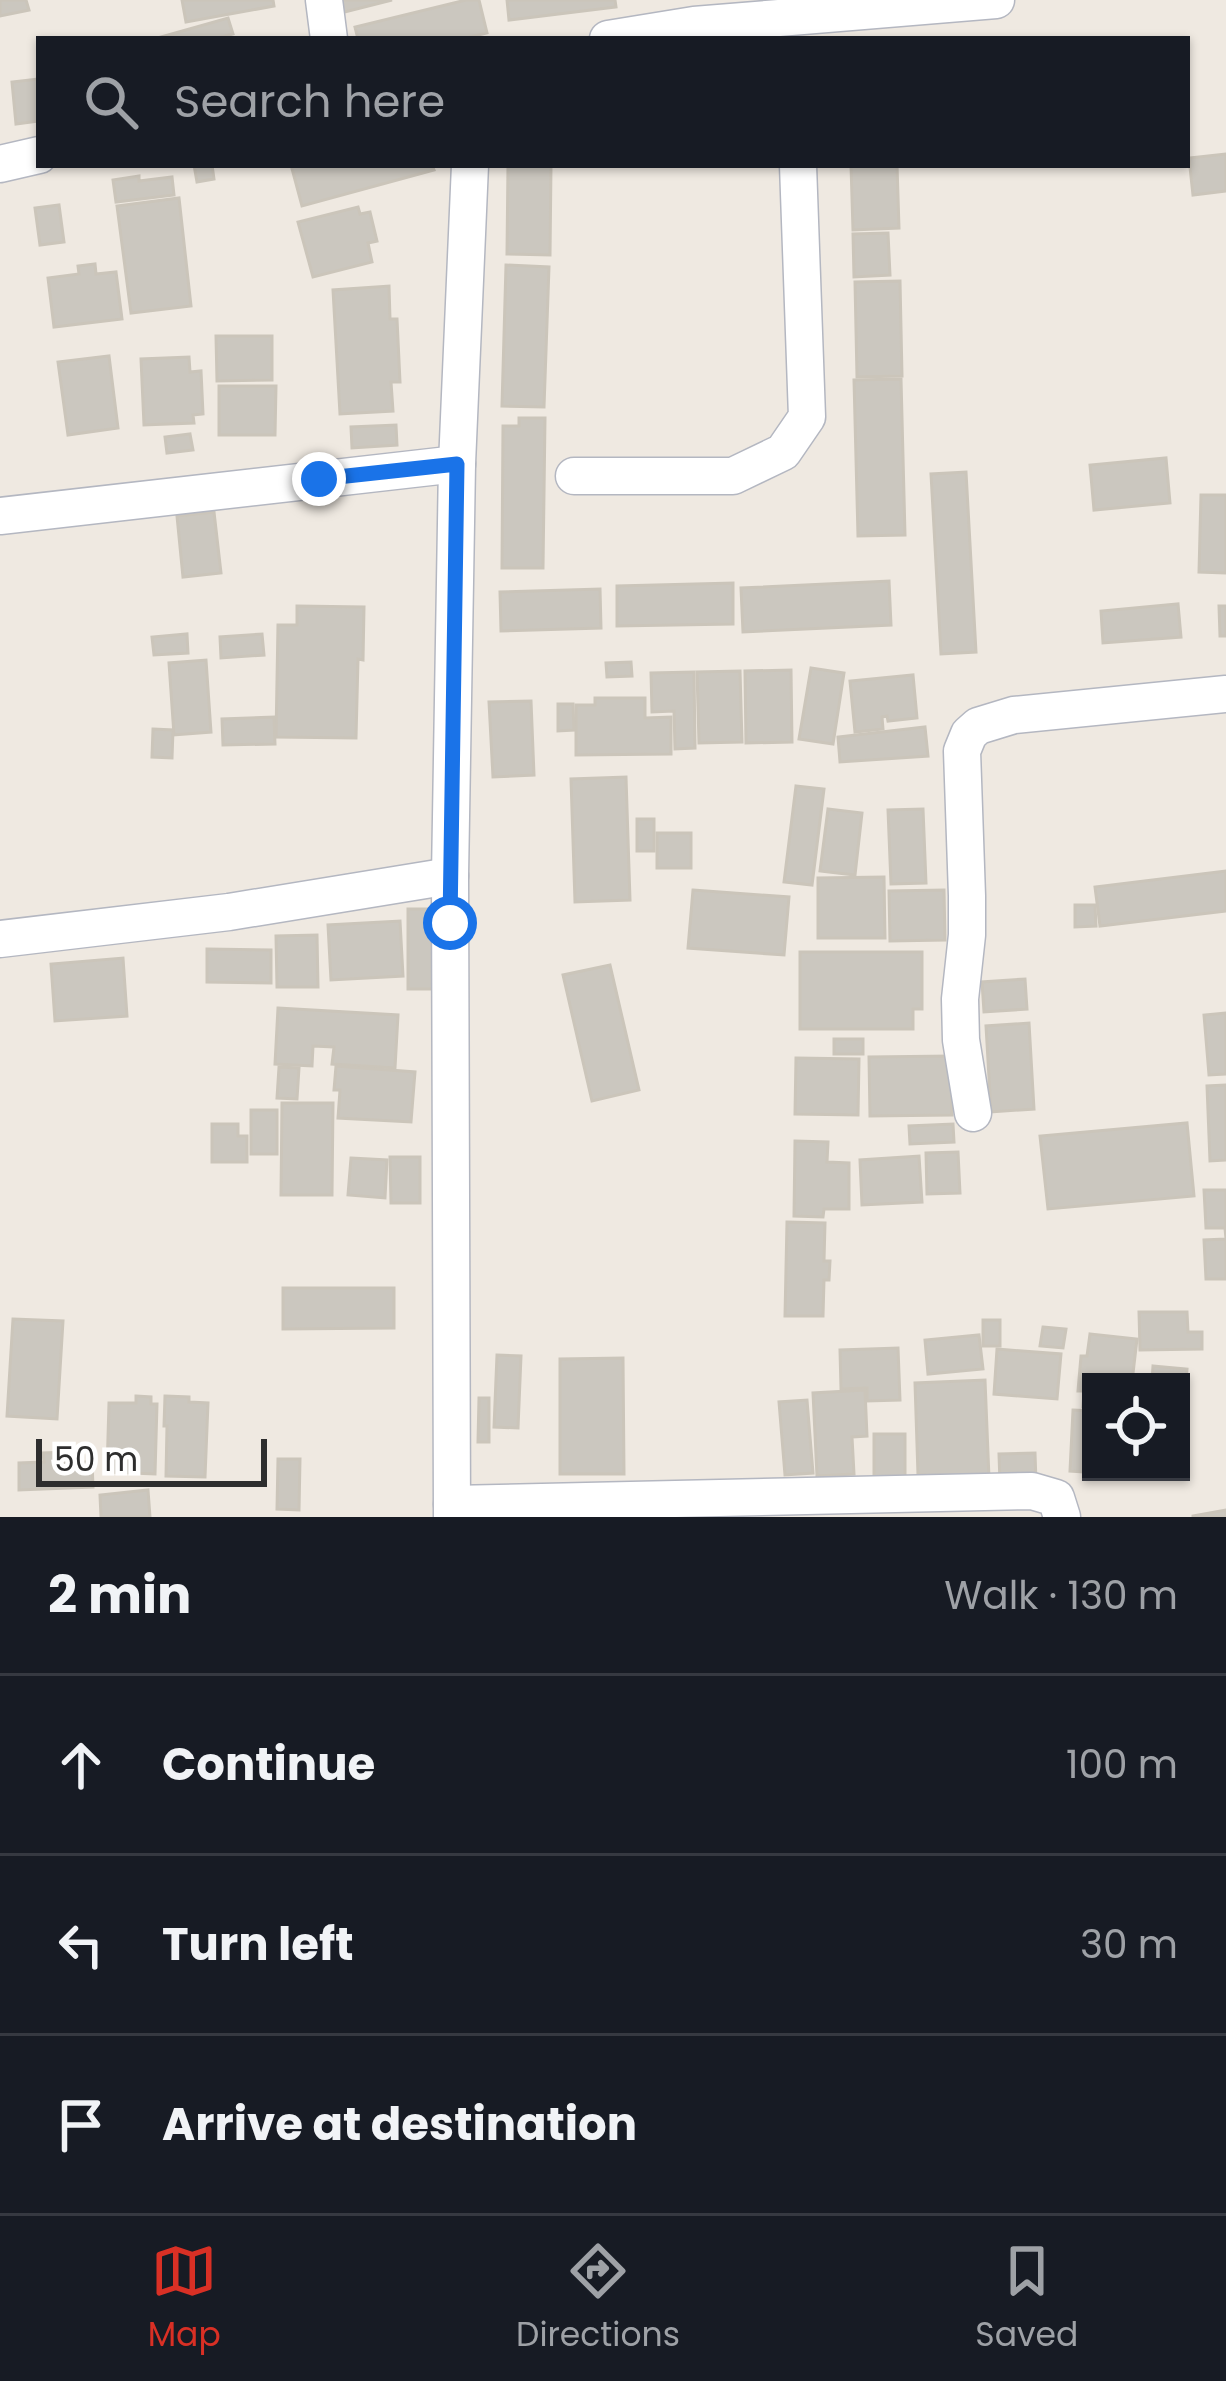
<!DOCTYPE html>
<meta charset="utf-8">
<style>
:root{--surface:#171b24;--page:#20242c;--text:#f1f3f6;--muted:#9ea1a6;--line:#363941;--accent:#d93025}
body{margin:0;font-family:Poppins,sans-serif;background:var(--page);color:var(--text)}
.controls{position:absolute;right:36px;bottom:36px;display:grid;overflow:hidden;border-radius:0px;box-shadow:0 3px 9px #0004}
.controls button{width:108px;height:108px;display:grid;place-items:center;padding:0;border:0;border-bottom:3px solid var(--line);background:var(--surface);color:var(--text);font:60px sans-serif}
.scale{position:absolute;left:36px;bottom:30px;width:231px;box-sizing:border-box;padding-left:12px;border:6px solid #2e2e2e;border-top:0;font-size:33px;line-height:42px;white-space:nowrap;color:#2e2e2e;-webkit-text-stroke:9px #fff;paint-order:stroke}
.stop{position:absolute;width:36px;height:36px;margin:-27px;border:9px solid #1a73e8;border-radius:50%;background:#fff}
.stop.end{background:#1a73e8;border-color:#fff;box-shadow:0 3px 12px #0008}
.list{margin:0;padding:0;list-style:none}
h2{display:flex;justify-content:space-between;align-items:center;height:156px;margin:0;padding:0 48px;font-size:51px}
h2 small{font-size:39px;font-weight:400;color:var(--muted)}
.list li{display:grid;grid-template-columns:78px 1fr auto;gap:36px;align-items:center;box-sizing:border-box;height:180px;padding:0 48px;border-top:3px solid var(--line)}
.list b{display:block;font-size:45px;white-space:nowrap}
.list em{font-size:39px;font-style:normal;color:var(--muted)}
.icon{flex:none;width:66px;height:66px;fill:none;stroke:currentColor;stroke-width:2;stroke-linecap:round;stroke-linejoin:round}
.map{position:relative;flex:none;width:1226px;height:1517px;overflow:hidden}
.search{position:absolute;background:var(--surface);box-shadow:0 3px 9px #0004;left:36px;right:36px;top:36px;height:132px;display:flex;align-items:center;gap:30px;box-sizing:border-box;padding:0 42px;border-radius:0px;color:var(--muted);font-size:45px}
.sheet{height:696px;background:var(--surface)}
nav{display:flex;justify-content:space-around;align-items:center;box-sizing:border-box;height:168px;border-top:3px solid var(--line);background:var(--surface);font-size:33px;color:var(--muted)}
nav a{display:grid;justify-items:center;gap:6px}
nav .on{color:var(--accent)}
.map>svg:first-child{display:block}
.building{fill:#cbc7bf;stroke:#cbc5ba;stroke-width:3}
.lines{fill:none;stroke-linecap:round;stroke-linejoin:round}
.minor-casing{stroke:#b4b7c1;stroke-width:39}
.minor{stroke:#fff;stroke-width:36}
.route{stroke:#1a73e8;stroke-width:15}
</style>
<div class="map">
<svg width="1226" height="1517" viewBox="0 0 1226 1517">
<rect width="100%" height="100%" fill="#efe9e1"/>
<g class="building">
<path d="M0 0H26L29 10 0 16Z"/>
<path d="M182 0H273L274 6 186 22Z"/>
<path d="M338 0H392L341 13Z"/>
<path d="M466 0H479L487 33 462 39H358L355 27Z"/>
<path d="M507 0H615L616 7 509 20Z"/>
<path d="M228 18 233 34 214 39H154Z"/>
<path d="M39 79V121L16 124 12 82Z"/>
<path d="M1226 154V191L1193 195 1189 158Z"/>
<path d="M194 165H212L214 179 197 182Z"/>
<path d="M291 165H432L434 170 302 206Z"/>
<path d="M508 165H551L550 255 507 254Z"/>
<path d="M851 165H897L899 228 853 230Z"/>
<path d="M139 176V181L172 177 174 195 116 202 113 180Z"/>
<path d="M179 198 191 306 131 313 117 206Z"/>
<path d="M59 205 64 242 40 245 35 208Z"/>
<path d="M358 207 360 214 370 212 377 241 368 243 372 262 313 277 298 222Z"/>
<path d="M888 233 890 275 854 277 853 234Z"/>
<path d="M95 264 96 274 116 272 122 319 54 327 48 278 79 274 78 266Z"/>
<path d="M506 265 549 267 544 407 502 406Z"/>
<path d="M900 281 902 376 857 377 855 282Z"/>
<path d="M389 286 390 319H397L400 382H391L393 411 340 414 333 290Z"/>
<path d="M216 336H272V380L217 381Z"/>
<path d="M109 356 118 428 68 435 58 362Z"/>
<path d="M189 357 190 372 201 371 203 414 193 415 194 423 144 425 141 359Z"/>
<path d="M901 379 905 535 858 536 854 380Z"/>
<path d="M219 386H276L275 435H219Z"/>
<path d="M519 418H545L543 568H502L503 426H519Z"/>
<path d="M396 425 397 445 352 448 351 427Z"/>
<path d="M190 434 193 450 167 453 165 437Z"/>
<path d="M1166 458 1170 503 1094 510 1090 465Z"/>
<path d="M966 472 976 652 941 654 931 474Z"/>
<path d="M1201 495H1226V573L1199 572Z"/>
<path d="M214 512 221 573 183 577 177 516Z"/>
<path d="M889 581 891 625 743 632 741 588Z"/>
<path d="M733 583V624L617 626V586Z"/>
<path d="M600 589 601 628 501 631 500 592Z"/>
<path d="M1178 604 1181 637 1103 643 1101 611Z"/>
<path d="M297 606 364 607 363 660 358 659 356 738 276 737 278 625H297Z"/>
<path d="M1219 606H1226V636H1220Z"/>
<path d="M187 634 188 653 154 655 152 637Z"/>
<path d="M262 634 264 655 221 658 220 637Z"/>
<path d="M206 660 211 732 174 735 169 663Z"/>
<path d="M631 662 632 676 607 677 606 663Z"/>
<path d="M811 668 844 673 833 744 799 739Z"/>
<path d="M791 670 792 742 746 743 745 671Z"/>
<path d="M740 671 742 742 699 743 697 672Z"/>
<path d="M694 672 695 748 675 749 674 711 652 712 651 673Z"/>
<path d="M913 675 917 718 888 721 887 716 882 717 883 729 855 732 850 681Z"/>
<path d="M595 698H645V718L671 717V754L576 755V705H595Z"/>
<path d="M531 701 534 775 493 777 489 702Z"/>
<path d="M558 704H573L574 730 558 731Z"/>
<path d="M274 717 275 744 223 745 222 719Z"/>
<path d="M925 727 928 756 840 762 838 737Z"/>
<path d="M153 729 173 730 172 758 152 757Z"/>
<path d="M626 777 630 900 575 902 571 779Z"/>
<path d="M796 786 824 789 812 885 784 882Z"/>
<path d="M828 809 862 813 855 875 820 871Z"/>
<path d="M923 809 926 883 891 884 888 810Z"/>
<rect x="637" y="819" width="17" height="32"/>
<rect x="657" y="833" width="34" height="35"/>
<path d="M1226 871V911L1100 926 1095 887Z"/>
<path d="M884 877 885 938H818V878Z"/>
<path d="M693 890 789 897 784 955 688 948Z"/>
<path d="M944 890 945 940 890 941 889 891Z"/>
<path d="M1075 905H1095L1096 926 1075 927Z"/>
<path d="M408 909H432L433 989H408Z"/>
<path d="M400 921 403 976 331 980 328 925Z"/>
<path d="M317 935 318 987H277L276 936Z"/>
<path d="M207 949 271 950V983L207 982Z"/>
<path d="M800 952H922V1009H913V1029H800Z"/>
<path d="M123 958 127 1016 55 1021 51 964Z"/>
<path d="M610 965 639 1090 592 1101 563 975Z"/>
<path d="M1025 979 1027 1009 984 1012 982 982Z"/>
<path d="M278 1008 398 1015 395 1068 332 1064 334 1047 313 1046 312 1066 275 1064Z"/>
<path d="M1226 1013V1074L1209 1075 1204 1015Z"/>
<path d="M1029 1023 1034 1109 991 1112 986 1026Z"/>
<rect x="834" y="1039" width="29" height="15"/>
<path d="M951 1056 952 1115 870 1116 869 1057Z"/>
<path d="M796 1058 859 1059 858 1115 795 1114Z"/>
<path d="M336 1066 415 1072 411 1122 338 1118 340 1090H334Z"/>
<path d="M279 1067 299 1068 297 1099 277 1098Z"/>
<path d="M1226 1085V1160L1210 1161 1207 1086Z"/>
<path d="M282 1103H333L332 1195H281Z"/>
<rect x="251" y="1110" width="26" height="44"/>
<path d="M1187 1123 1194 1196 1048 1209 1040 1136Z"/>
<path d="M212 1124H238V1136H247V1162H212Z"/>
<path d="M953 1124 954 1142 910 1144 909 1126Z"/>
<path d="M795 1141 828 1142 827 1162 849 1163V1209H824L823 1217 794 1216Z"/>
<path d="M958 1152 960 1193 927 1194 926 1153Z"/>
<path d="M919 1156 922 1202 862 1205 860 1160Z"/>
<path d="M390 1157H420V1203H391Z"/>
<path d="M351 1158 387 1160 385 1198 348 1195Z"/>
<path d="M1204 1190H1226V1279H1206L1204 1240 1226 1239 1225 1228H1206Z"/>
<path d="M787 1222 825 1223 824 1261H830L829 1280H824L823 1316H785Z"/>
<path d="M283 1288H394V1328L283 1329Z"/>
<path d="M1139 1312H1187L1188 1332H1202V1349L1140 1350Z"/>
<path d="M13 1319 63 1321 57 1419 7 1416Z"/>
<rect x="983" y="1320" width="17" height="26"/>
<path d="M1043 1327 1066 1329 1063 1348 1040 1346Z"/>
<path d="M1090 1334 1137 1339 1132 1382H1091V1408L1083 1407 1084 1391H1078L1081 1356H1087Z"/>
<path d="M979 1335 983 1369 928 1374 925 1340Z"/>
<path d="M898 1348 900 1400 867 1401V1388L841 1389 840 1350Z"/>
<path d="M997 1349 1061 1354 1057 1399 994 1394Z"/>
<path d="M497 1355 521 1356 518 1428 494 1427Z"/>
<path d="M623 1358 624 1474H560V1359Z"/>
<path d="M1153 1366 1187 1369 1183 1425 1181 1382H1152Z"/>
<path d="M985 1380 989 1478 925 1485V1475H918L915 1383Z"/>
<path d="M865 1390 867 1436 852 1437 854 1474 817 1476 813 1393Z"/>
<path d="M136 1396 151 1397V1404H157L155 1474 107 1472 109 1403H136Z"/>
<path d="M165 1396 189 1397V1402L208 1403 205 1477 166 1476 167 1426H164Z"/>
<path d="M479 1398H489V1442H478Z"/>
<path d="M807 1400 813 1473 785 1475 779 1402Z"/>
<path d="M1073 1410 1091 1411V1472H1130V1475L1070 1471Z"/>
<rect x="874" y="1434" width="31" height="51"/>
<path d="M68 1452V1462H92L93 1487 19 1490V1463L44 1462 43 1453Z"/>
<path d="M1035 1453 1036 1482 1000 1483 999 1454Z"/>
<path d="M278 1459H300L299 1510 277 1509Z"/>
<path d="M148 1490 150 1517H101L100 1495Z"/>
<path d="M1226 1510V1517H1193V1516Z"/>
</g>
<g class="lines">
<defs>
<g id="minor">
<path d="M324 0 329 39"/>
<path d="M608 39 694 25 996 0"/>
<path d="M0 164 39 155"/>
<path d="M574 476H733L783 452 807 417 798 165"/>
<path d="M0 516 457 464"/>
<path d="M0 939 229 912 450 876"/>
<path d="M973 1113 961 1040 960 999 967 935V896L962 751 969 734 978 726 1014 715 1226 694"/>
<path d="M452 1504 1032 1491 1056 1498 1062 1517"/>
<path d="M452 1517 450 876 457 464 470 165"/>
</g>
</defs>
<use href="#minor" class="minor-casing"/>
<use href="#minor" class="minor"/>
</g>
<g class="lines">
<path class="route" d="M319 479 457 464 450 923"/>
</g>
</svg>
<div class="controls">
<button><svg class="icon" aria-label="locate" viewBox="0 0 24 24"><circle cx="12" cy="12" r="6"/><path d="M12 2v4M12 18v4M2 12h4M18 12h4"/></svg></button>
</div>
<div class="scale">50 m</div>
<div class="stop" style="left:450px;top:923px"></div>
<div class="stop end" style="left:319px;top:479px"></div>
<div class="search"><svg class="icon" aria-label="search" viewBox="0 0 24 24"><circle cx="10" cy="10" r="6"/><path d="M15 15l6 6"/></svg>Search here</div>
</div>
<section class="sheet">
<h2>2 min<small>Walk · 130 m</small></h2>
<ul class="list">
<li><svg class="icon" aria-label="ahead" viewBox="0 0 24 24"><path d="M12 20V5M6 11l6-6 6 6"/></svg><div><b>Continue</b></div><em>100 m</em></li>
<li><svg class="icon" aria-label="left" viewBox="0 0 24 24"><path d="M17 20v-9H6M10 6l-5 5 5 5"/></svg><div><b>Turn left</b></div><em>30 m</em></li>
<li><svg class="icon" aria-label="arrive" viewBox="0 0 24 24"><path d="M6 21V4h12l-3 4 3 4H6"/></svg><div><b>Arrive at destination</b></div></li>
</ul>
</section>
<nav>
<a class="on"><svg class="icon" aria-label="map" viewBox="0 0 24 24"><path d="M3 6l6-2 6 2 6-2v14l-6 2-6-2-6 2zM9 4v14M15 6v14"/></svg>Map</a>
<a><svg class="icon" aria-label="directions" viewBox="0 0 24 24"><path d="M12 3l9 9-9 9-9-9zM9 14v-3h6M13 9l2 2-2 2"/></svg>Directions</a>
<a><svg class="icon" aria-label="saved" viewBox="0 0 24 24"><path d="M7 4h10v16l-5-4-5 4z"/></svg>Saved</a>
</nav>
